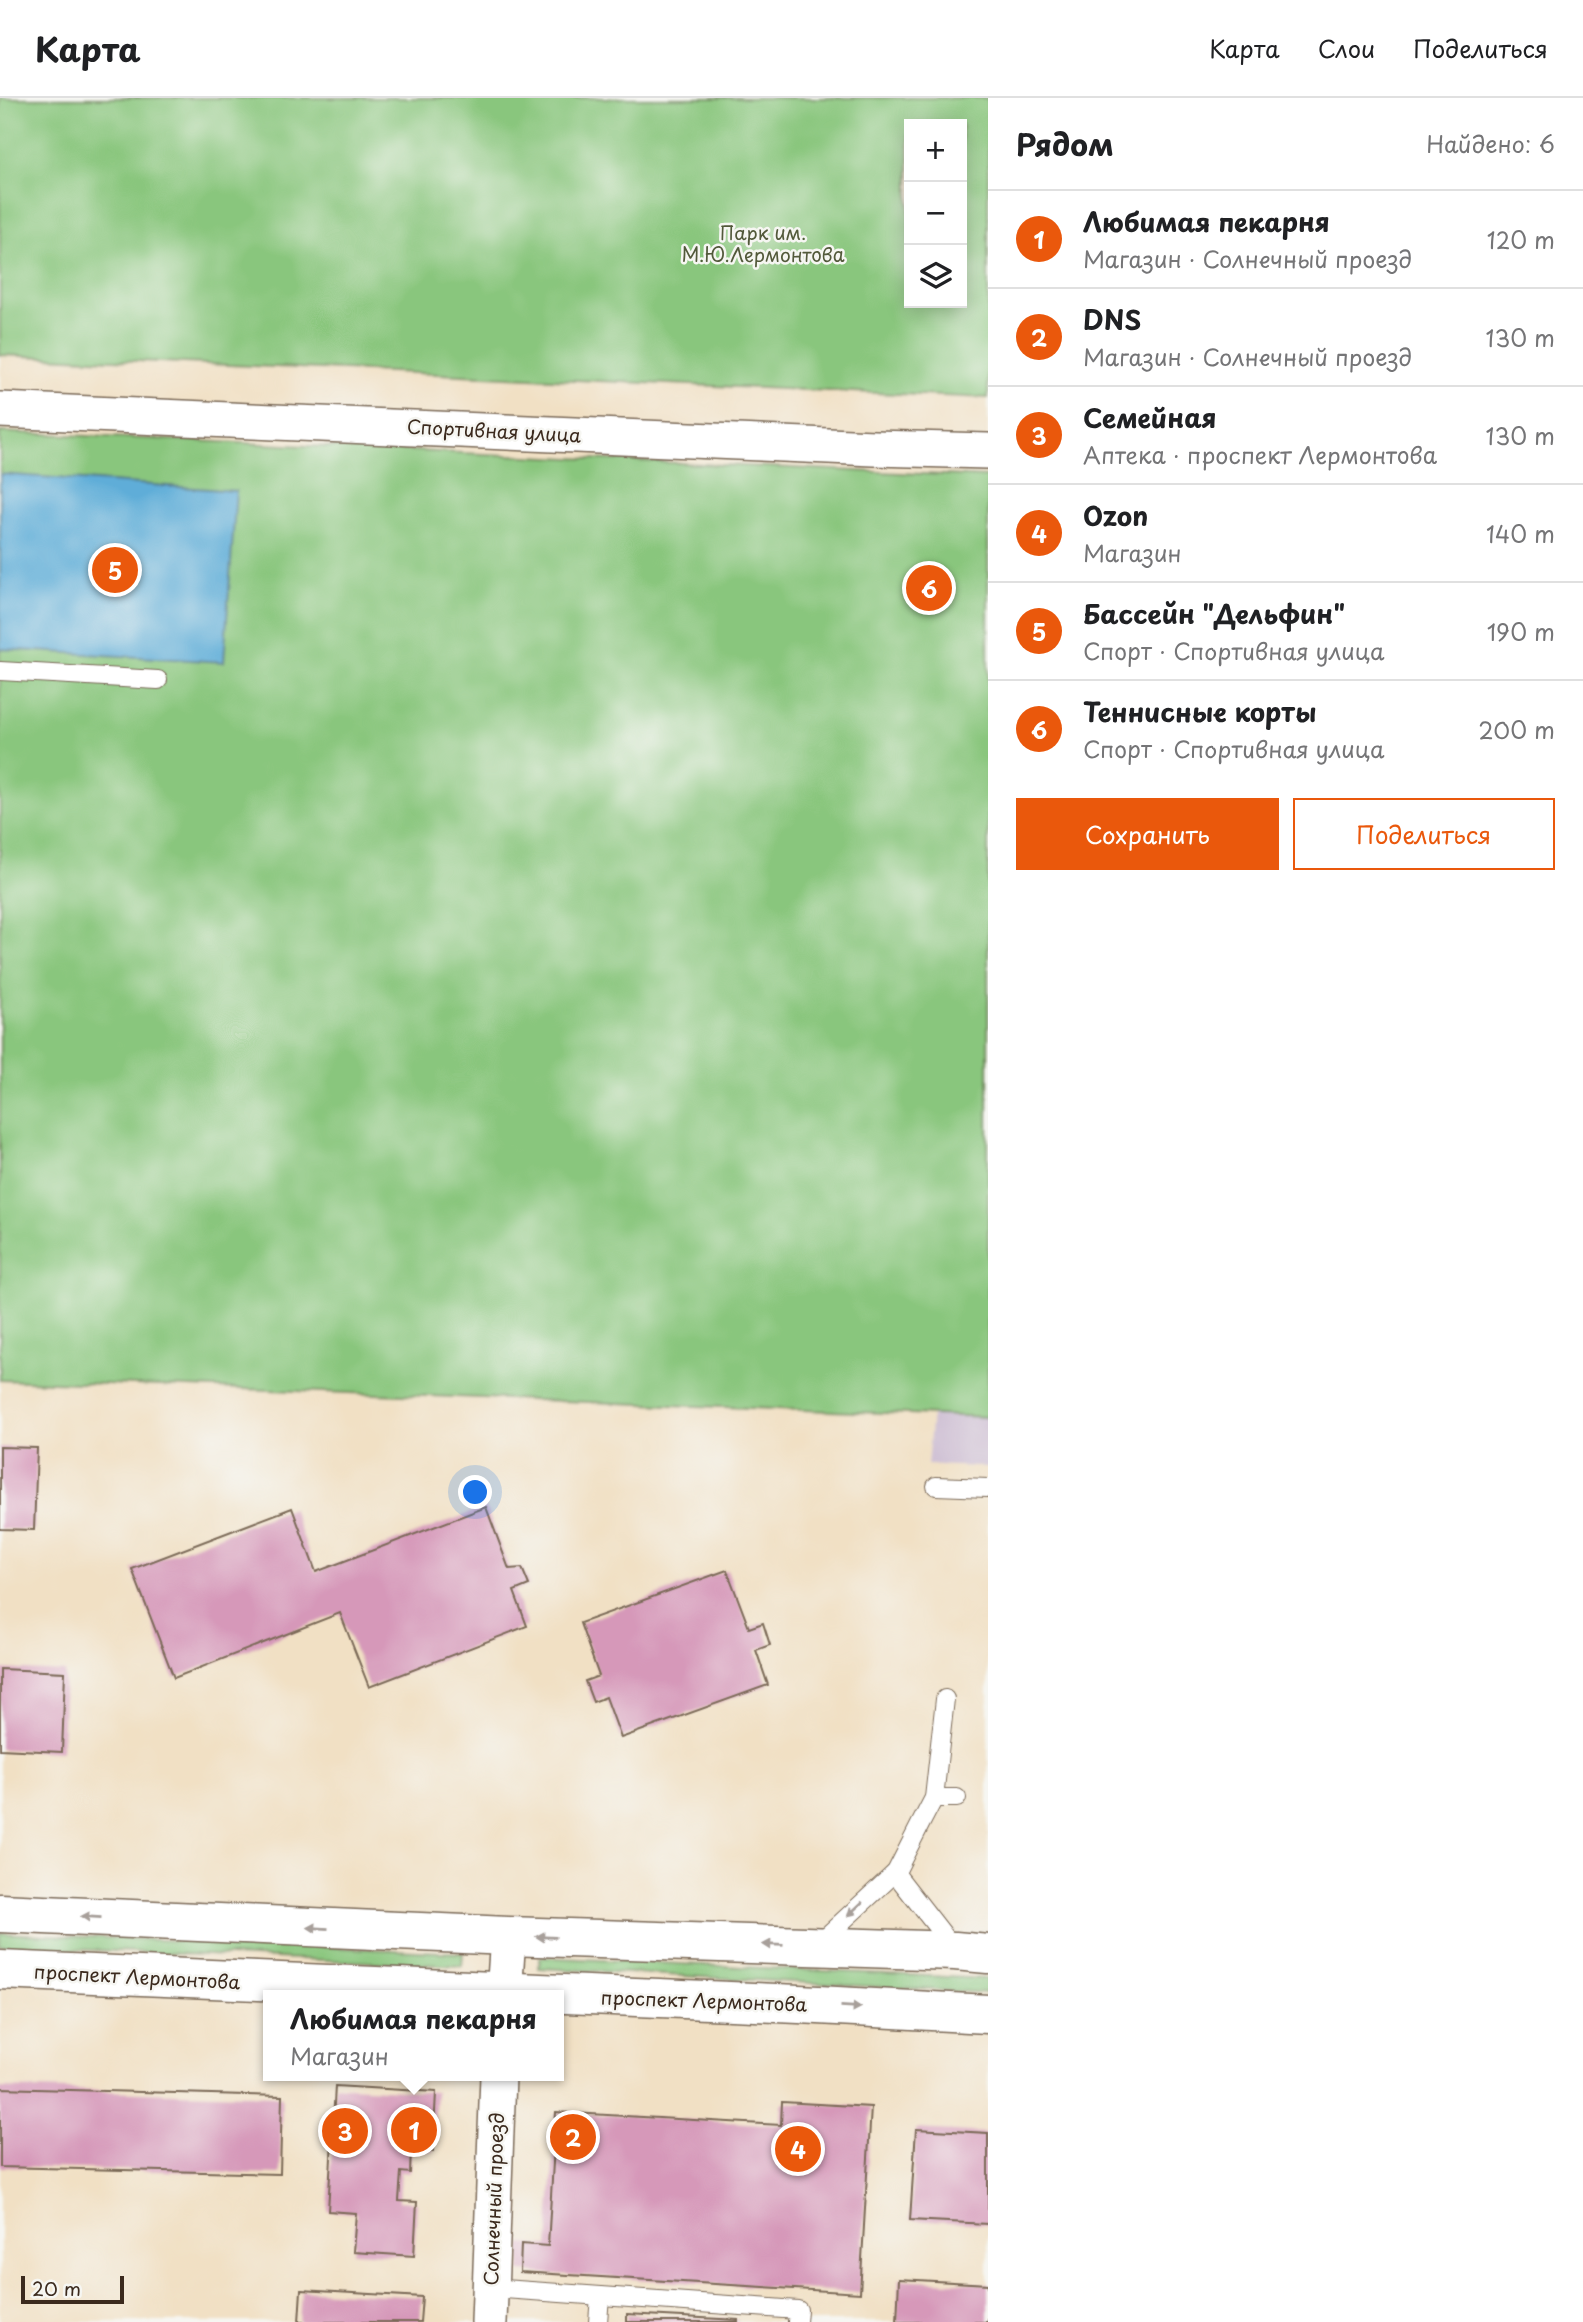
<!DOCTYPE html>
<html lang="ru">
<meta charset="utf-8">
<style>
:root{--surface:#fff;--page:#f6f6f6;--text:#202124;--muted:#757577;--line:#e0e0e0;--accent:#ea580c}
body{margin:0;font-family:"Playpen Sans",sans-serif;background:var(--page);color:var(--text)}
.controls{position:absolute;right:21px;top:21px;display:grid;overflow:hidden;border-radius:0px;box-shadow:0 4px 18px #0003}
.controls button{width:63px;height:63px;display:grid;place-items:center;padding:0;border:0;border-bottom:2px solid var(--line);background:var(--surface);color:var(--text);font:35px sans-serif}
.scale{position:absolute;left:21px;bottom:18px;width:103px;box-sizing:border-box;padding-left:7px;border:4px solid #3b2a1e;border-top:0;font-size:19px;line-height:24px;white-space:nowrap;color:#3b2a1e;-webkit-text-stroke:5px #f6f6f2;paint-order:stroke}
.you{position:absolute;left:476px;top:1395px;width:24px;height:24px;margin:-18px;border:5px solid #fff;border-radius:50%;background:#1a73e8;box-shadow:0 0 0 10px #1a73e833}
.badge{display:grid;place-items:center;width:46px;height:46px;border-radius:50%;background:var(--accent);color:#fff;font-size:23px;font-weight:700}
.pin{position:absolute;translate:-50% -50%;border:4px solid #fff;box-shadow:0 2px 7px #0006}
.popup{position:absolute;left:263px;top:1892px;width:301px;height:91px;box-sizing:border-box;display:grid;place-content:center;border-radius:0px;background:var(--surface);filter:drop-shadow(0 2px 5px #0005);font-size:23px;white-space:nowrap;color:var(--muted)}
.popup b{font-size:26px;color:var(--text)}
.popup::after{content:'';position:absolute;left:50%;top:100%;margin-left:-14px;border:14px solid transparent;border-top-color:var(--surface)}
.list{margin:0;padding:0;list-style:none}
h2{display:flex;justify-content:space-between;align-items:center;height:91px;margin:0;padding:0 28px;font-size:30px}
h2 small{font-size:23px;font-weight:400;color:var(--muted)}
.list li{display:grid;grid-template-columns:46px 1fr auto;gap:21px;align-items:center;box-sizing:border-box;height:98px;padding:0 28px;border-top:2px solid var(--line)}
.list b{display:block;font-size:26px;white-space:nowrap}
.list p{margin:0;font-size:23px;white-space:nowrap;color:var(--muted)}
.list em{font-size:23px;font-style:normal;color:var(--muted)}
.actions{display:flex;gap:14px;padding:21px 28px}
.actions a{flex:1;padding:16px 0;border:2px solid var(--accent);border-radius:0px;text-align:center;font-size:24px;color:var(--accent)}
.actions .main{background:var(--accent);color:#fff}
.icon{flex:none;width:38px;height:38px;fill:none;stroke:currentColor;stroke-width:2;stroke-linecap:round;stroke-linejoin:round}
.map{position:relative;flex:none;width:988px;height:2224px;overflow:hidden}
header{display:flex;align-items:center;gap:42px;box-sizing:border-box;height:98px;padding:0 35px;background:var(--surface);border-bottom:2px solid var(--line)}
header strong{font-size:33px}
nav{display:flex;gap:38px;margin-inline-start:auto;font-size:24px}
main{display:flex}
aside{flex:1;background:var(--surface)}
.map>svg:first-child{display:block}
.industrial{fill:#cdbed3}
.green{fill:#89c67d;stroke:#62784e;stroke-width:2;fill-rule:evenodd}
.water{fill:#5eadd8;stroke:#4c6c7b;stroke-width:2}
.building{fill:#d698b9}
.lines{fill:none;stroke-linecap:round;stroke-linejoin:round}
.service-casing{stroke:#7b6a58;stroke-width:20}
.minor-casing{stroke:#7b6a58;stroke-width:38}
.tertiary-casing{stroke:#7b6a58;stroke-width:41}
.service{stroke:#fff;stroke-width:18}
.minor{stroke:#fff;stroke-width:35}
.tertiary{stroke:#fff;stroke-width:38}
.oneway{fill:#a79f9a}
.labels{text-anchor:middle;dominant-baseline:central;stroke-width:5;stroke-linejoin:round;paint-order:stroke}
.park-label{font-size:19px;fill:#52593a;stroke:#f6f6f2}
.street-label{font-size:19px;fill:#3b2a1e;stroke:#f6f6f2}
</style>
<header>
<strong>Карта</strong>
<nav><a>Карта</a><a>Слои</a><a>Поделиться</a></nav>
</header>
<main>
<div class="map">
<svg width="988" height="2224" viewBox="0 0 988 2224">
<rect width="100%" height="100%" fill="#f6f6f2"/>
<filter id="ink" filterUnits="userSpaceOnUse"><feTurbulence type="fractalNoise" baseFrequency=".0143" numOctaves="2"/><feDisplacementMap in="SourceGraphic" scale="14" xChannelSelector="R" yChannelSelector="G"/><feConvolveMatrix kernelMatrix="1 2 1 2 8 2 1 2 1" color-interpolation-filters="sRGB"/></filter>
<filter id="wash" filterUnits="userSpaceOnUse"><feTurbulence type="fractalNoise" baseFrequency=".00686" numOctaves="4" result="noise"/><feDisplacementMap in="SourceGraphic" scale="28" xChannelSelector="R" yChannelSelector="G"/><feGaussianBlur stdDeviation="1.57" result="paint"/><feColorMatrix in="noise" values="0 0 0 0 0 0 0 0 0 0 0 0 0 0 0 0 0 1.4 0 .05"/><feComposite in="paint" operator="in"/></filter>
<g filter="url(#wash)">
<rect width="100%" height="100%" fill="#f1e0c4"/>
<path class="industrial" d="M932 1316 988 1319V1369L927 1367Z"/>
<g class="green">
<path d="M0 0H988V300L0 257ZM962 26V205H909V26Z"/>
<path d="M0 334 988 379V1319L0 1282Z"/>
<path d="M0 1835 463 1855 462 1868 0 1848Z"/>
<path d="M540 1859 988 1881V1895L539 1870Z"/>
</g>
<path class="water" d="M0 376 236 393 224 564 0 551Z"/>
<g id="blocks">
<g class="building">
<path d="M0 1349 37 1350 34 1432 0 1431Z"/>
<path d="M486 1409 509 1471 522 1470 529 1487 514 1493 527 1528 369 1589 340 1515 174 1580 132 1471 292 1410 316 1474Z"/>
<path d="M727 1472 749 1530 763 1525 770 1547 756 1552 768 1587 621 1640 606 1599 593 1604 585 1583 599 1578 580 1525Z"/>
<path d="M0 1571 65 1574 62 1654 0 1651Z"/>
<path d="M335 1988 436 1994 433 2053 411 2051 410 2075 401 2074 399 2103 417 2104 414 2158 353 2154 356 2115 328 2113Z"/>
<path d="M0 1990 282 1998 280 2076 0 2069Z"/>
<path d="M782 2004 871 2009 860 2195 520 2174 521 2146 548 2148 556 2014 781 2027Z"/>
<path d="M916 2031 988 2035V2126L910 2122Z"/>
<path d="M899 2181 988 2186V2224H897Z"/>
<path d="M301 2192 422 2199 420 2224H299Z"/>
<path d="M627 2216 738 2222V2224H627Z"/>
</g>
</g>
</g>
<g filter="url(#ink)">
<use href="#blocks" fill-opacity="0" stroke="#7b6a58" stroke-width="2"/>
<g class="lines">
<defs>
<g id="service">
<path d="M0 573 158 582"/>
<path d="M936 1388 988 1390"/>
<path d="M934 1700H957"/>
<path d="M895 1775 955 1852"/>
<path d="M819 1845 896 1774 923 1721 934 1700 945 1601"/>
<path d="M490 2190 798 2212 797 2224"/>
<path d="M598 2224 600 2198"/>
</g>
<g id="minor">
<path d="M0 312 874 350 988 353"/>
<path d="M504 1897 508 1838"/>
<path d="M489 2224 498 1978"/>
</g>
<g id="tertiary">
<path d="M0 1815 508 1838 955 1853 988 1856"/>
<path d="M0 1872 799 1906 988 1916"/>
</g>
</defs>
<use href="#service" class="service-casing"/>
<use href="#minor" class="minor-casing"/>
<use href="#tertiary" class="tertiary-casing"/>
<use href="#service" class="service"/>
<use href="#minor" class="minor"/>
<use href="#tertiary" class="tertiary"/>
</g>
<defs><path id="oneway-solid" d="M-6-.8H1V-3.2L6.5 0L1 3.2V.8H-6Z" transform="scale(1.75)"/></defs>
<g class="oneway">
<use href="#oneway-solid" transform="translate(855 1811) rotate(137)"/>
<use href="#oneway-solid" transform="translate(91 1819) rotate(-177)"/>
<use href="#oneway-solid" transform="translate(318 1830) rotate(-177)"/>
<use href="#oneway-solid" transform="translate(546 1839) rotate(-178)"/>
<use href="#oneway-solid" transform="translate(773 1847) rotate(-178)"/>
<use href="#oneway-solid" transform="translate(851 1909) rotate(3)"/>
</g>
</g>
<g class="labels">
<g class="park-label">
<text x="763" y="134">Парк им.<tspan x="763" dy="22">М.Ю.Лермонтова</tspan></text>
</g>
<g class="street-label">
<text transform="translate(494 332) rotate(3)">Спортивная улица</text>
<text transform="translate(137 1878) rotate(3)">проспект Лермонтова</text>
<text transform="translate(704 1902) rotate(2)">проспект Лермонтова</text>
<text transform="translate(493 2101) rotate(-88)">Солнечный проезд</text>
</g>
</g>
</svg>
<div class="controls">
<button>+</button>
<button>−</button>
<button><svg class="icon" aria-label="layers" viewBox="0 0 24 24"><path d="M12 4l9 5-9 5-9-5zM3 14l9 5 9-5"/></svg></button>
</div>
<div class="scale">20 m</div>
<div class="you"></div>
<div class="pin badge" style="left:414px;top:2032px">1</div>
<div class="popup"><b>Любимая пекарня</b>Магазин</div>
<div class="pin badge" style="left:573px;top:2039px">2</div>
<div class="pin badge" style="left:345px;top:2033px">3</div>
<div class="pin badge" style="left:798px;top:2051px">4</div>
<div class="pin badge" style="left:115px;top:472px">5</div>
<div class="pin badge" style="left:929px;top:490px">6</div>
</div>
<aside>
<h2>Рядом<small>Найдено: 6</small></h2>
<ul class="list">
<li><span class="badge">1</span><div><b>Любимая пекарня</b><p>Магазин · Солнечный проезд</p></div><em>120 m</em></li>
<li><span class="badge">2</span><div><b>DNS</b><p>Магазин · Солнечный проезд</p></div><em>130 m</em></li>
<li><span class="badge">3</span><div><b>Семейная</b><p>Аптека · проспект Лермонтова</p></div><em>130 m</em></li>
<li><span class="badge">4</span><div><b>Ozon</b><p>Магазин</p></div><em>140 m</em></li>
<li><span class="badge">5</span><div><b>Бассейн &quot;Дельфин&quot;</b><p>Спорт · Спортивная улица</p></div><em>190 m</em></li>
<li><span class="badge">6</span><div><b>Теннисные корты</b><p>Спорт · Спортивная улица</p></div><em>200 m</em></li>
</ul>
<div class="actions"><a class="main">Сохранить</a><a>Поделиться</a></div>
</aside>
</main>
